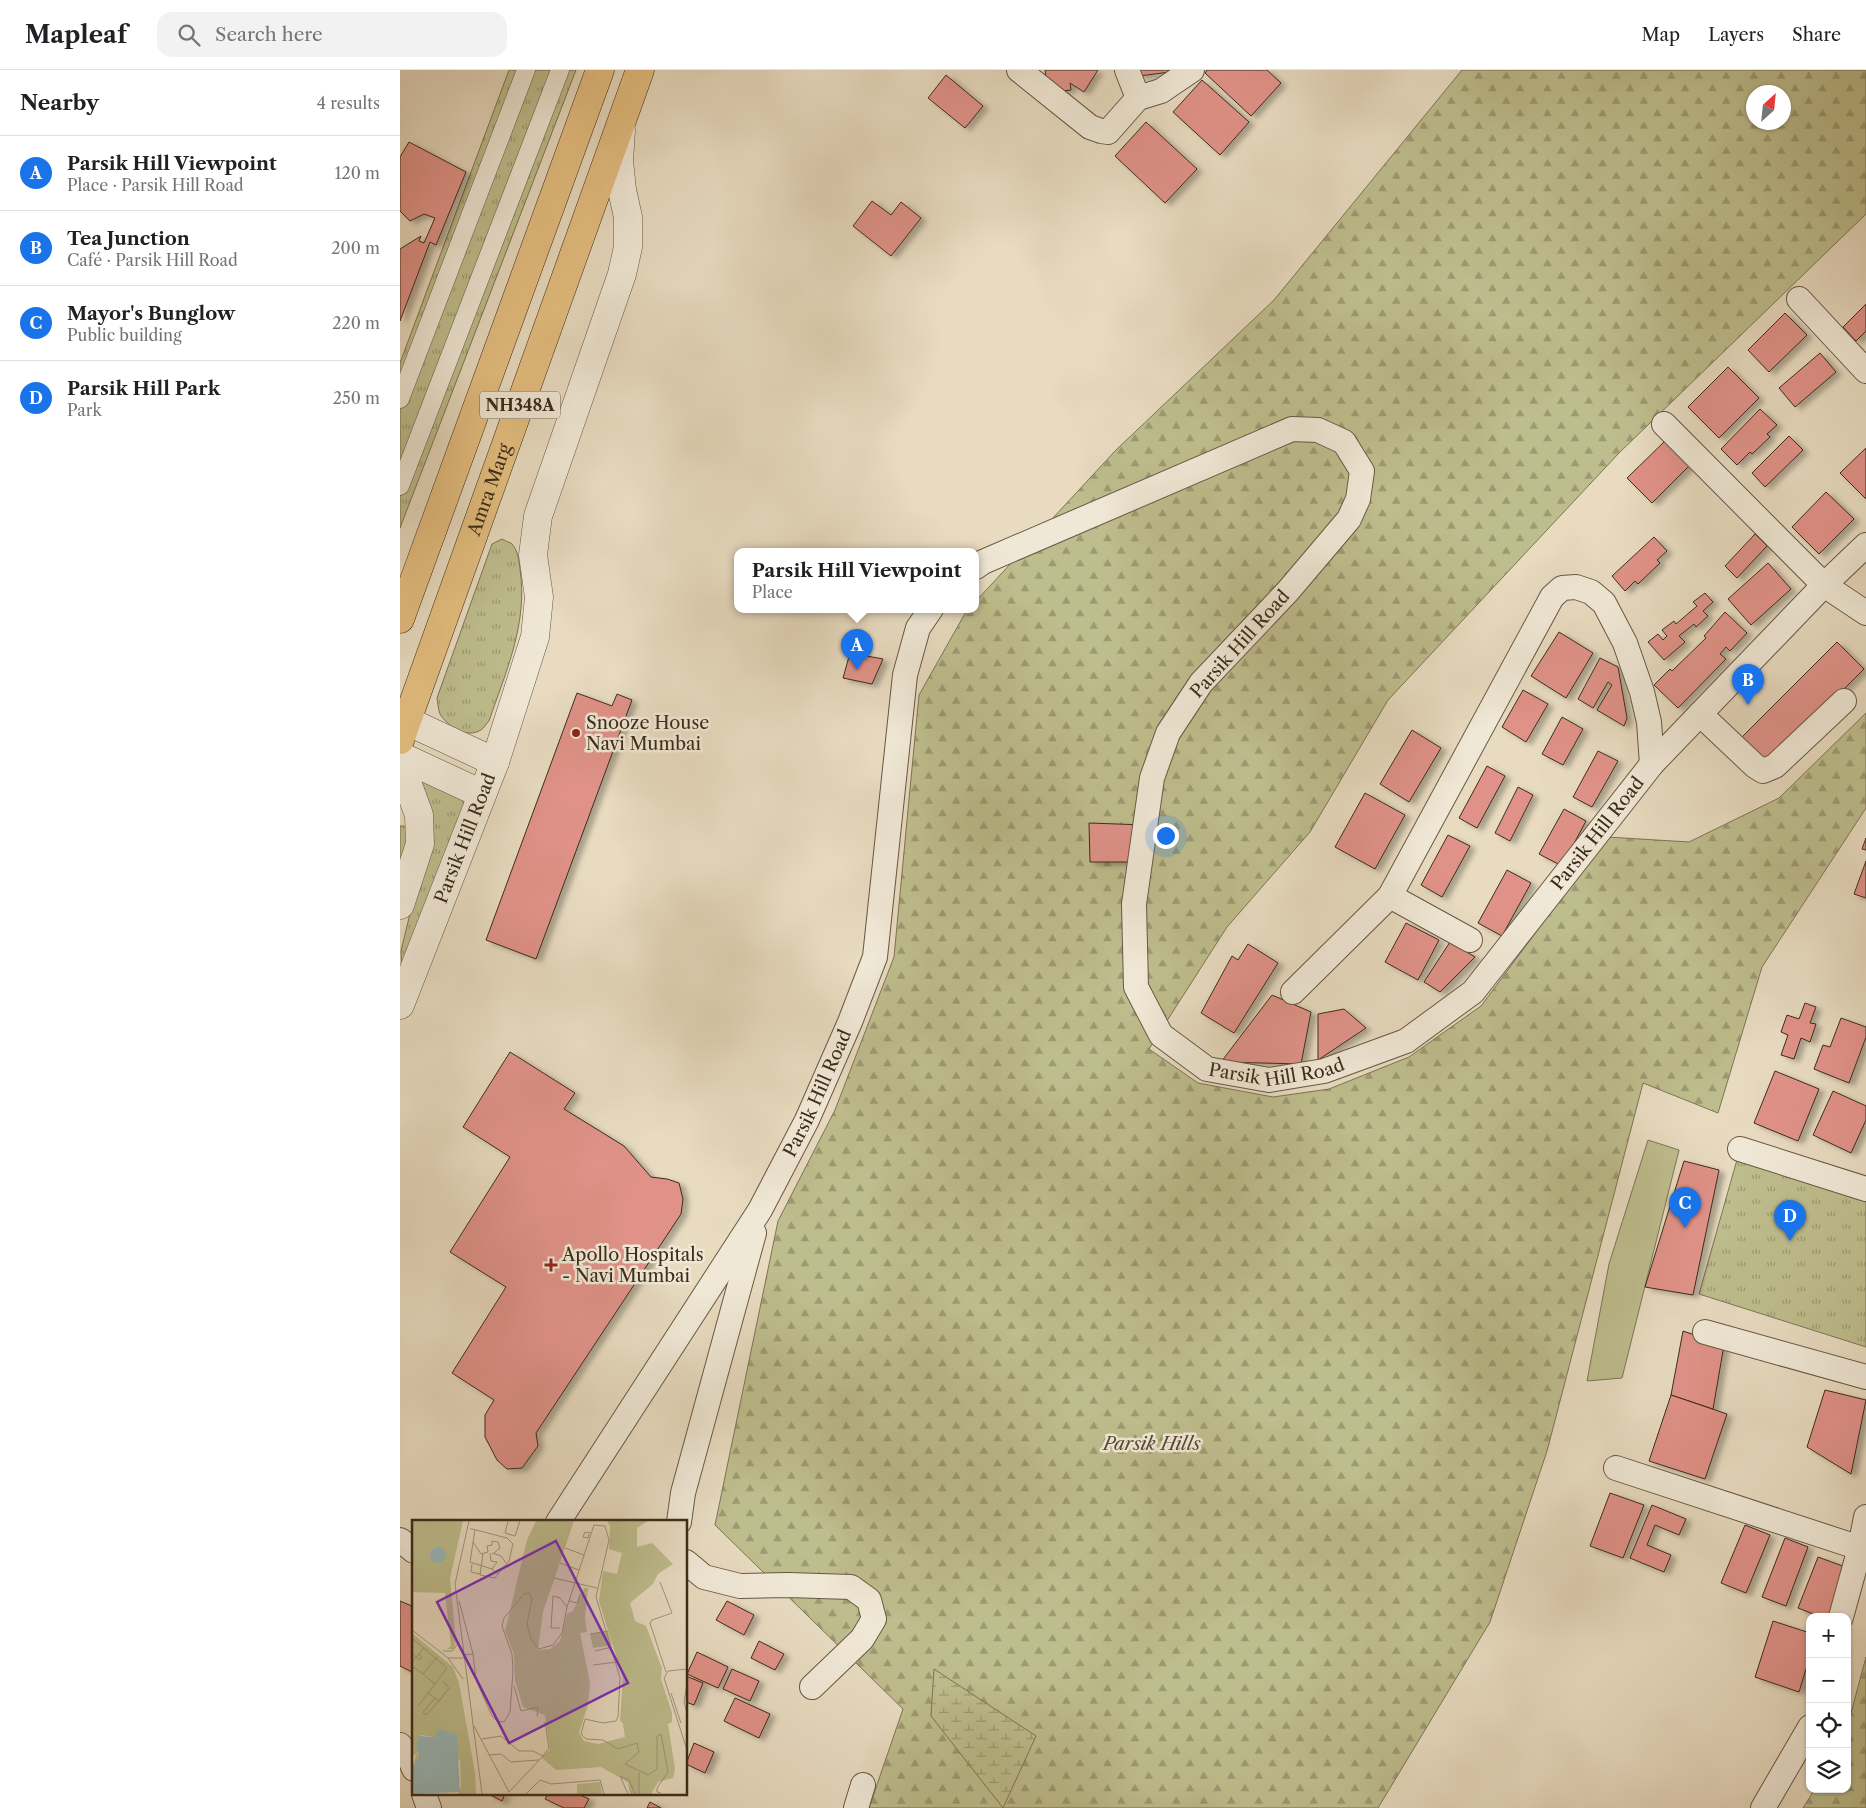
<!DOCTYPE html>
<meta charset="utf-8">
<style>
:root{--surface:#fff;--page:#f2f2f2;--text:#202124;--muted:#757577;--line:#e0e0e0;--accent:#1a73e8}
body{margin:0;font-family:"Libre Caslon Text",serif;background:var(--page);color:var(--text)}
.controls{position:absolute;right:15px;bottom:15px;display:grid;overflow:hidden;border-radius:10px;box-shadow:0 1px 4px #0004}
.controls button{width:45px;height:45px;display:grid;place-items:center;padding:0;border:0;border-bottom:1px solid var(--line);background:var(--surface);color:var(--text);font:25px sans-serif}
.compass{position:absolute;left:1346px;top:15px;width:45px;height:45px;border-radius:50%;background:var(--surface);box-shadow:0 1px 4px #0004;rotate:27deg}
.you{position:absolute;left:765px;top:765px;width:18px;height:18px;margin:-12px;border:4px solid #fff;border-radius:50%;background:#1a73e8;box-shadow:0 0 0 8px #1a73e833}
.badge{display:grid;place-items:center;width:32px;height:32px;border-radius:50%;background:var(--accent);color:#fff;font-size:16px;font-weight:700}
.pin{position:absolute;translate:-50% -41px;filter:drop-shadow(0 1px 2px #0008)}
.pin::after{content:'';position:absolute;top:26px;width:18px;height:15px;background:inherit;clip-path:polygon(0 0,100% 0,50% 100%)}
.popup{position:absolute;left:334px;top:478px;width:245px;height:65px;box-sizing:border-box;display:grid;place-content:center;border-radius:10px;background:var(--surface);filter:drop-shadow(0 1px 4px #0005);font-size:16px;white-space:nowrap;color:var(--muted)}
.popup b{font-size:19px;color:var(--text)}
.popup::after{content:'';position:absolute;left:50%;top:100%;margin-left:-10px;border:10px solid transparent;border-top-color:var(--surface)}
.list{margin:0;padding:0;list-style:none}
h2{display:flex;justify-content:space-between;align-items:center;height:65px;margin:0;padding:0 20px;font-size:21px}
h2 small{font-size:16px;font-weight:400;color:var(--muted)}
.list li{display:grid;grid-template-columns:32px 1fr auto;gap:15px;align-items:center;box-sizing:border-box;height:75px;padding:0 20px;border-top:1px solid var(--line)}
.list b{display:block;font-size:19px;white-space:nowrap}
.list p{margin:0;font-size:16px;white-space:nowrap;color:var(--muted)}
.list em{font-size:16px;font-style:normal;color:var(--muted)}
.icon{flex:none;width:28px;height:28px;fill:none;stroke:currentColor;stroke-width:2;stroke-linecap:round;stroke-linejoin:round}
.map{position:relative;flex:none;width:1466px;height:1738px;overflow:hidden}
header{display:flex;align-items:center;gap:30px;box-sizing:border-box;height:70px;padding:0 25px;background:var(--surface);border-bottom:1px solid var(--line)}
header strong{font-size:24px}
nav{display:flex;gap:28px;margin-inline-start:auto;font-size:18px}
.search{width:350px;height:45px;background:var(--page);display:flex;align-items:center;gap:12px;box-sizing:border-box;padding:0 18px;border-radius:15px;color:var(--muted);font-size:19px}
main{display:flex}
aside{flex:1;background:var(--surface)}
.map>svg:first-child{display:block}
.grass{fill:#bebd8d;stroke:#7d7454}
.forest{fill:url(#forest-firs);stroke:#7d7454;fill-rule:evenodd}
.wetland{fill:url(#wetland-marsh);stroke:#7d7454}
.park{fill:url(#park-tufts);stroke:#7d7454}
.building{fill:#e09288;stroke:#3c2c1a;filter:url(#shadow)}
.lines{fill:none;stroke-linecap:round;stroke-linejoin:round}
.pedestrian-casing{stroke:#675844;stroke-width:19}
.minor-casing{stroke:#675844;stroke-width:26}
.tertiary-casing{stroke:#675844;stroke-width:29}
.trunk-casing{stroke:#3c2c1a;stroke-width:29}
.pedestrian{stroke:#f0e8d6;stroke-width:18}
.minor{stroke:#f0e8d6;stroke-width:24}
.tertiary{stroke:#f0e8d6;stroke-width:28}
.trunk{stroke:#e4be80;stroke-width:28}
.poi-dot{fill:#8f2418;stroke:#f0e8d6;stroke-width:2}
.labels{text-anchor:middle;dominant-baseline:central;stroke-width:5;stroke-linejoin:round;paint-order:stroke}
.shield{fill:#f0e8d6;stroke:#726452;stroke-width:1}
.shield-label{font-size:16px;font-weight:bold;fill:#3c2c1a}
.street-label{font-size:18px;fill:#3c2c1a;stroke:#f0e8d6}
.poi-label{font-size:18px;fill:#3c2c1a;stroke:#f0e8d6;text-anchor:start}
.park-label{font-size:18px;font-style:italic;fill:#564931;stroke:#f0e8d6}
.inset-road{fill:none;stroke:#a3957e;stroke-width:1}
.view{fill:#7b2cbf;fill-opacity:0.15;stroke:#7b2cbf;stroke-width:2.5}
.inset-edge{fill:none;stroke:#3c2c1a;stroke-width:2.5}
</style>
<header>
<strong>Mapleaf</strong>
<div class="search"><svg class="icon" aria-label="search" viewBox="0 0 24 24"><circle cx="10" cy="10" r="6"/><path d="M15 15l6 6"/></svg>Search here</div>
<nav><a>Map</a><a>Layers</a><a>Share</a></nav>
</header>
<main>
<aside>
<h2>Nearby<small>4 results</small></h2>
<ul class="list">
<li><span class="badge">A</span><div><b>Parsik Hill Viewpoint</b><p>Place · Parsik Hill Road</p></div><em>120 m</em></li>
<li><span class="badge">B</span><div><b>Tea Junction</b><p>Café · Parsik Hill Road</p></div><em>200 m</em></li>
<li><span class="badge">C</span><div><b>Mayor's Bunglow</b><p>Public building</p></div><em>220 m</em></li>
<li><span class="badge">D</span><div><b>Parsik Hill Park</b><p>Park</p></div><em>250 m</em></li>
</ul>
</aside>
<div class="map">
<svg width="1466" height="1738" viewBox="0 0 1466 1738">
<defs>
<pattern id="forest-firs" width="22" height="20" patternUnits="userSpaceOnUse" patternTransform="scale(1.25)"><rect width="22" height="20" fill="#bebd8d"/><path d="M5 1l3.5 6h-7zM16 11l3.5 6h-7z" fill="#9c9a72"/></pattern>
<pattern id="wetland-marsh" width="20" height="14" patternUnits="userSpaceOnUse" patternTransform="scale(1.25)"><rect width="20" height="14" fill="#bebd8d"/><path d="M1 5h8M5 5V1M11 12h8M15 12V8" fill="none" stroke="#9c9a72"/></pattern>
<pattern id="park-tufts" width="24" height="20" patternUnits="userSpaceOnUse" patternTransform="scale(1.25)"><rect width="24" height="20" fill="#bebd8d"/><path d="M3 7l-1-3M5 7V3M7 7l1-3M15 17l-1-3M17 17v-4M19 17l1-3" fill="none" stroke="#9c9a72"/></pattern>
<filter id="shadow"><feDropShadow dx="5.5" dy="3" stdDeviation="2.5" flood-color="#0004"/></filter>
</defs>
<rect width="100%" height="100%" fill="#e8dbc0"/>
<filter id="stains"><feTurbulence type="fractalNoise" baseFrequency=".004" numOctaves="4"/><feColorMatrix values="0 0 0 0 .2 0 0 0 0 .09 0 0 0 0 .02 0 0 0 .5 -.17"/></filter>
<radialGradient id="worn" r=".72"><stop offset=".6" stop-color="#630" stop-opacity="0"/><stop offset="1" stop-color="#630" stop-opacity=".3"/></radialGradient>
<path class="grass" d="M1248 1070 1279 1080 1222 1308 1187 1311 1209 1194Z"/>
<g class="forest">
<path d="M1062 0H1466V144L1219 383 988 630 910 762 827 857 749 979 798 1013 873 1027 929 1019 1009 987 1081 936 1207 767 1289 772 1379 728 1466 643V738L1362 897 1318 1043 1243 1013 1147 1381 1090 1552 978 1738H469L503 1639 315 1455 378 1151 435 1040 494 887 519 625 567 540 576 539V531L716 380 874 230ZM1354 22H1384V52H1354Z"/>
<path d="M1466 1587V1738H1403L1415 1719H1447V1658Z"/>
</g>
<path class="wetland" d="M534 1599 636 1666 603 1738 531 1646Z"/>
<g class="park">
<path d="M109 0H176L0 458V293Z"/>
<path d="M102 469C105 471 110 472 112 474 118 480 119 492 120 499 128 554 106 601 89 651 86 654 84 658 81 660 66 669 47 656 40 644 38 639 38 633 37 628L92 474Z"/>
<path d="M11 701 70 728 2 906 1 881 14 827Z"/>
<path d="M0 756 20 757 0 836Z"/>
<path d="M1340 1079 1466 1119V1277L1299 1224Z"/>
</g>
<g class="building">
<path d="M645 0H698L684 22 670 13 671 20 648 23Z"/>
<path d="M738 0H778V1L739 6Z"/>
<path d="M807 0H867L881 13 851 46 805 3Z"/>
<path d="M546 5 583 36 565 58 528 28Z"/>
<path d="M802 10 849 52 820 85 773 42Z"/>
<path d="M746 52 797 99 765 133 715 86Z"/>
<path d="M9 72 66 102 36 175 30 172 0 251V179L21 166 19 171 24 173 35 148 24 144 10 151 0 141V87Z"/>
<path d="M472 131 491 145 501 132 521 148 491 186 453 156Z"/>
<path d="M1466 234V261L1456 271 1443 257Z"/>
<path d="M1385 243 1407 265 1369 302 1348 280Z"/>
<path d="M1420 283 1436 302 1395 337 1379 318Z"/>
<path d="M1328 297 1359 328 1319 368 1288 337Z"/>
<path d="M1360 339 1377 355 1367 364 1370 367 1352 384 1350 382 1337 395 1321 379Z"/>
<path d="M1389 366 1403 380 1365 417 1352 403Z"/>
<path d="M1266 370 1291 394 1252 433 1227 408Z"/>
<path d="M1466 378V429L1440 403Z"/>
<path d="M1426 422 1454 449 1419 484 1392 457Z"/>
<path d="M1355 464 1367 476 1337 508 1325 496Z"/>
<path d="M1254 467 1267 481 1257 490 1260 493 1238 514 1235 511 1225 521 1212 506Z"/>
<path d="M1368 493 1391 519 1351 555 1328 529Z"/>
<path d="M1305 523 1313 532 1303 541 1308 546 1296 557 1294 554 1279 566 1285 572 1264 590 1248 572 1258 564 1263 570 1267 566 1262 560 1274 551 1276 554 1297 536 1293 532Z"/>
<path d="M1325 542 1347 563 1330 581 1326 577 1320 584 1326 589 1278 638 1254 615 1270 599 1272 601 1306 568 1304 566Z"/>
<path d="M1159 562 1193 583 1166 628 1131 606Z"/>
<path d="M1437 572 1464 599 1369 694 1342 667Z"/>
<path d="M450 583 483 589 472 614 443 608Z"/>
<path d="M1200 588 1218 597 1227 648 1224 656 1197 640 1212 615 1208 612 1193 638 1178 629Z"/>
<path d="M1123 620 1148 634 1126 672 1102 657Z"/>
<path d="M177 623 212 636 217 624 232 630 136 889 86 870Z"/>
<path d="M1162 647 1183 659 1163 695 1142 684Z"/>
<path d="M1012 660 1041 678 1009 732 980 714Z"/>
<path d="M1198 681 1218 691 1192 737 1173 727Z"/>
<path d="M1087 696 1105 706 1077 758 1059 748Z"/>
<path d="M1118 717 1133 725 1110 771 1095 763Z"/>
<path d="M965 723 1005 745 975 799 935 777Z"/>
<path d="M1164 739 1186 751 1162 796 1139 784Z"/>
<path d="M689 753 745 755 740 792H690Z"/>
<path d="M1048 765 1070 776 1042 827 1021 815Z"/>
<path d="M1466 768V780L1462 779Z"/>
<path d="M1466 791V828L1454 824Z"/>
<path d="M1107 800 1131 813 1102 866 1078 853Z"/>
<path d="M1006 853 1039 870 1018 910 985 892Z"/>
<path d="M1050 872 1075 887 1040 922 1024 912Z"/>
<path d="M848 874 878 893 834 963 801 943 832 886 838 890Z"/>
<path d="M872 925 911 942 901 994 821 992Z"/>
<path d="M1405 933 1416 937 1410 953 1416 954 1410 972 1401 968 1394 989 1381 985 1388 965 1381 962 1387 945 1399 949Z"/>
<path d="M944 939 966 958 918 990V944Z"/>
<path d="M1441 948 1466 957V967L1449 1013 1414 999 1423 975 1430 977Z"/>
<path d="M110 982 175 1023 164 1039 224 1076 251 1107 267 1109 279 1113 283 1129 281 1144 136 1363 138 1376 122 1398 107 1399 97 1390 85 1367V1345L94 1330 52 1303 106 1217 50 1182 110 1087 63 1057Z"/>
<path d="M1375 1001 1419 1019 1398 1071 1354 1053Z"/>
<path d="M1433 1021 1466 1036V1050L1451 1083 1413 1065Z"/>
<path d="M1284 1091 1319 1100 1293 1225 1245 1217Z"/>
<path d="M1283 1261 1324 1275 1313 1339 1271 1325Z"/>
<path d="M1425 1320 1466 1330 1451 1404 1407 1377Z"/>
<path d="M1271 1325 1327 1344 1305 1409 1249 1391Z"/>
<path d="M1210 1423 1244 1435 1223 1488 1190 1476Z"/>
<path d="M1252 1435 1286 1449 1279 1465 1255 1455 1247 1475 1271 1485 1264 1502 1230 1488Z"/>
<path d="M1345 1455 1370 1465 1346 1523 1321 1513Z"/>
<path d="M1385 1468 1408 1477 1386 1536 1362 1527Z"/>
<path d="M1418 1487 1448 1498 1430 1547H1421L1398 1538Z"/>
<path d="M0 1531 14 1537V1603L0 1596Z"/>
<path d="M327 1531 354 1545 344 1565 316 1550Z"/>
<path d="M1373 1551 1410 1563V1600L1406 1599 1399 1622 1355 1607Z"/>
<path d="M359 1571 384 1584 375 1600 351 1588Z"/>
<path d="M297 1582 328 1597 318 1618 287 1604Z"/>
<path d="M332 1599 359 1611 350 1631 323 1619Z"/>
<path d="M286 1606 303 1613 294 1635 286 1632Z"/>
<path d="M335 1628 370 1644 359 1668 324 1651Z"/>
<path d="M294 1673 314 1682 305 1703 286 1694Z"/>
<path d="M88 1724H105L102 1731Z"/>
<path d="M148 1724H178L189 1729 184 1738H164L145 1729Z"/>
<path d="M250 1732 261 1738H247Z"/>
</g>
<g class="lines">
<defs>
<g id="pedestrian">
<path d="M0 329 126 0"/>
<path d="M0 416 160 0"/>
</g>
<g id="minor">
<path d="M619 0 690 57 701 61 708 62 738 28"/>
<path d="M727 0 738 28 761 21 792 0"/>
<path d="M1399 229 1466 301"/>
<path d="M1264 354 1424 515 1466 543"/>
<path id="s1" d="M576 497 583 492 892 359 918 360 944 372 962 401 958 429 949 449 888 521 801 613 768 663 752 708 734 834 736 917 761 965 807 999 869 1010 924 1001 1006 971 1073 922 1252 694 1424 515 1466 475"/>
<path d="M1300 644 1355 696 1363 701 1375 696 1444 631"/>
<path d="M1070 870 990 826 1152 527 1162 518 1176 517 1191 522 1204 533 1225 573 1242 622 1249 652 1252 694"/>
<path d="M893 922 990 826"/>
<path d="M1340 1079 1466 1119"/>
<path d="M1305 1262 1466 1307"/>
<path d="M1216 1398 1460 1478"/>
<path id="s2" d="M158 1452 360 1140 407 1050 450 952 475 887 505 605 518 558 531 539"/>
<path d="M279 1452 283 1423 354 1163"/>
<path d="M0 1470 14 1481"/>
<path d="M286 1492 304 1507 340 1516 388 1515 451 1517 469 1530 474 1549 462 1569 412 1617"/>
<path d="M1441 1547 1460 1478 1466 1447"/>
<path d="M0 1675 9 1687 14 1699"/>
<path d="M24 1724 29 1738"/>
<path d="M456 1738 463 1715"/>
<path d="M1363 1738 1410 1657"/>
</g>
<g id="tertiary">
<path d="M0 686 82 724"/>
<path d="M95 692 135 567 139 527 133 485 138 446 222 204 228 177V147L222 120 219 91 221 60"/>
<path d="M0 693 19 745 20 774 0 835"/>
<path id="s3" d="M0 935 95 692 7 651"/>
</g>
<g id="trunk">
<path d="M0 549 200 0"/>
<path id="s4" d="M0 670 240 0"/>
</g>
</defs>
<use href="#pedestrian" class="pedestrian-casing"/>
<use href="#minor" class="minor-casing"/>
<use href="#tertiary" class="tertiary-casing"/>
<use href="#trunk" class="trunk-casing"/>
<use href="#pedestrian" class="pedestrian"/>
<use href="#minor" class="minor"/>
<use href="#tertiary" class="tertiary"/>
<use href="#trunk" class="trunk"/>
</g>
<g class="poi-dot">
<circle cx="176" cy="663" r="5"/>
<path d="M148.5 1187.5h5v5h5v5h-5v5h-5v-5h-5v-5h5z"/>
</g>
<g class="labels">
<rect class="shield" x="80" y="321.5" width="80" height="27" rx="4"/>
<g class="shield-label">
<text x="120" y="335">NH348A</text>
</g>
<g class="street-label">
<text stroke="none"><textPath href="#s4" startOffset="266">Amra Marg</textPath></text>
<text transform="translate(840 574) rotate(-48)">Parsik Hill Road</text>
<text stroke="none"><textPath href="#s1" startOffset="1625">Parsik Hill Road</textPath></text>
<text stroke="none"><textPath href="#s3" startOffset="179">Parsik Hill Road</textPath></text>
<text stroke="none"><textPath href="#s1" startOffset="1205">Parsik Hill Road</textPath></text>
<text stroke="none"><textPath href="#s2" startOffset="502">Parsik Hill Road</textPath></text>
</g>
<g class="poi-label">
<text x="186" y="653">Snooze House<tspan x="186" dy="21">Navi Mumbai</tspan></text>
<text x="162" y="1185">Apollo Hospitals<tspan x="162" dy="21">- Navi Mumbai</tspan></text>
</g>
<g class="park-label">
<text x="752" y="1374">Parsik Hills</text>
</g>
</g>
<g transform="translate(12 1450)">
<rect width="275" height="275" fill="#e8dbc0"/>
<path d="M47 163 63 253 64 274H46L49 267 48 240 22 217 9 215 5 233 7 237 0 248 4 236 0 233V217Z" fill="#bebd8d"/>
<path d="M124 1H162L131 92 126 130 138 129 148 121 155 94 161 91 172 68H176L173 99 175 112 168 113 178 163 176 185 167 213 172 221 186 224 213 217 211 204 208 200 211 158 187 81 191 51 205 54 210 33 197 29 198 6 195 1H236L225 8V27L240 23 261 44 246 54 241 64 218 83 223 101 234 106 250 148 249 159 260 193V202L256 204 263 249 261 258 246 262 239 274H218L216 262 189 247 144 250 129 237 138 230 133 195 111 187 103 160 102 134 93 111 115 20Z" fill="#bebd8d"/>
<path d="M0 1H51L38 58 44 122 41 129H35L39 126 33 73 0 72ZM196 111 200 125 181 128 178 114ZM0 113 41 147 47 163 0 217ZM188 262 190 274H165V264Z" fill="#bebd8d"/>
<path d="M0 186 15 197 0 215Z" fill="#bebd8d"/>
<path d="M18 35a8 8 0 1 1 16 0a8 8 0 1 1-16 0ZM27 209 45 214 48 272 1 274 0 248 7 237 4 227 6 216 22 217Z" fill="#99b9b9"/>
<path class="inset-road" d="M57 1 43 64 70 274M96 1 93 13 103 16 108 1M58 9H60L95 18 101 24 97 41 86 54 80 49 58 42 63 10M177 14 176 18 171 17 173 12 179 13M61 22 69 34 76 32 75 26 80 25V21L86 22 88 28 82 33M153 28 172 35M78 33 79 41 85 42 80 49M80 33 89 36 94 43M71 34 68 55 83 58 86 54M148 43 167 50M60 44 59 52 68 54M142 58 185 68M248 62 260 93 240 100 238 103 254 152M47 81 61 134M157 81 165 83 168 74M148 108H139L141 76 148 78 155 87M0 110 36 138H53M178 114 196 111M0 118 35 148 16 173 23 178 11 192 14 195 27 181 23 178M31 131H40L47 122M183 131 200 127M0 134 8 140 10 137 7 134M52 135 61 134 64 160 80 196 85 201 92 202 98 192 101 151 100 134 90 106 92 98 112 74 117 73 120 79 115 104 119 119 127 129 141 125 150 113 155 87 182 5 193 6 197 20 184 77 208 158 206 197 204 201 191 203 173 199 169 214 174 219 191 220 206 229 225 223 227 232 213 244 236 255 245 249V216L249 214 256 252 245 268V272L249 273M36 138 51 159M53 138 63 158M0 142 12 128M181 145 205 142M1 147 11 154 25 137M275 149 256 151 252 158 275 230M11 154 23 164M275 163 272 182 275 193M102 166 109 191 126 187 125 196M259 173 269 203M27 181 37 168 31 161M6 186 16 173M62 206 97 272M70 219 89 216 107 231H121L131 236 97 272M77 235 89 234 99 242 127 240M131 236 137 228 133 202M227 253V274M114 274 128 260 139 264 188 260 192 274M216 274 208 256 217 260 223 274"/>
<path class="view" d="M144 21 216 163 97 223 25 82Z"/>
<rect width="275" height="275" class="inset-edge"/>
</g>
<rect width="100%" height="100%" filter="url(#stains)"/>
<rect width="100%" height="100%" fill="url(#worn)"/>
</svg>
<div class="controls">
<button>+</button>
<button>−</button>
<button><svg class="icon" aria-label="locate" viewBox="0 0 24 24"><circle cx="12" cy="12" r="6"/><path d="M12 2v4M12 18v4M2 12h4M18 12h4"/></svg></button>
<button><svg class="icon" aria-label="layers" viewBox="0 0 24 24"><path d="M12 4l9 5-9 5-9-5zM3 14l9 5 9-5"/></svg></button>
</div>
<svg class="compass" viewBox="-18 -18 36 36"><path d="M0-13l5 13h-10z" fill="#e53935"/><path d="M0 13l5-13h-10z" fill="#757577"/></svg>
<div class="you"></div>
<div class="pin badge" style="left:457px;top:600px">A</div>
<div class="popup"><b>Parsik Hill Viewpoint</b>Place</div>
<div class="pin badge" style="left:1348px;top:635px">B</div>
<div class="pin badge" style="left:1285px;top:1158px">C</div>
<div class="pin badge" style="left:1390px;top:1171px">D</div>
</div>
</main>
